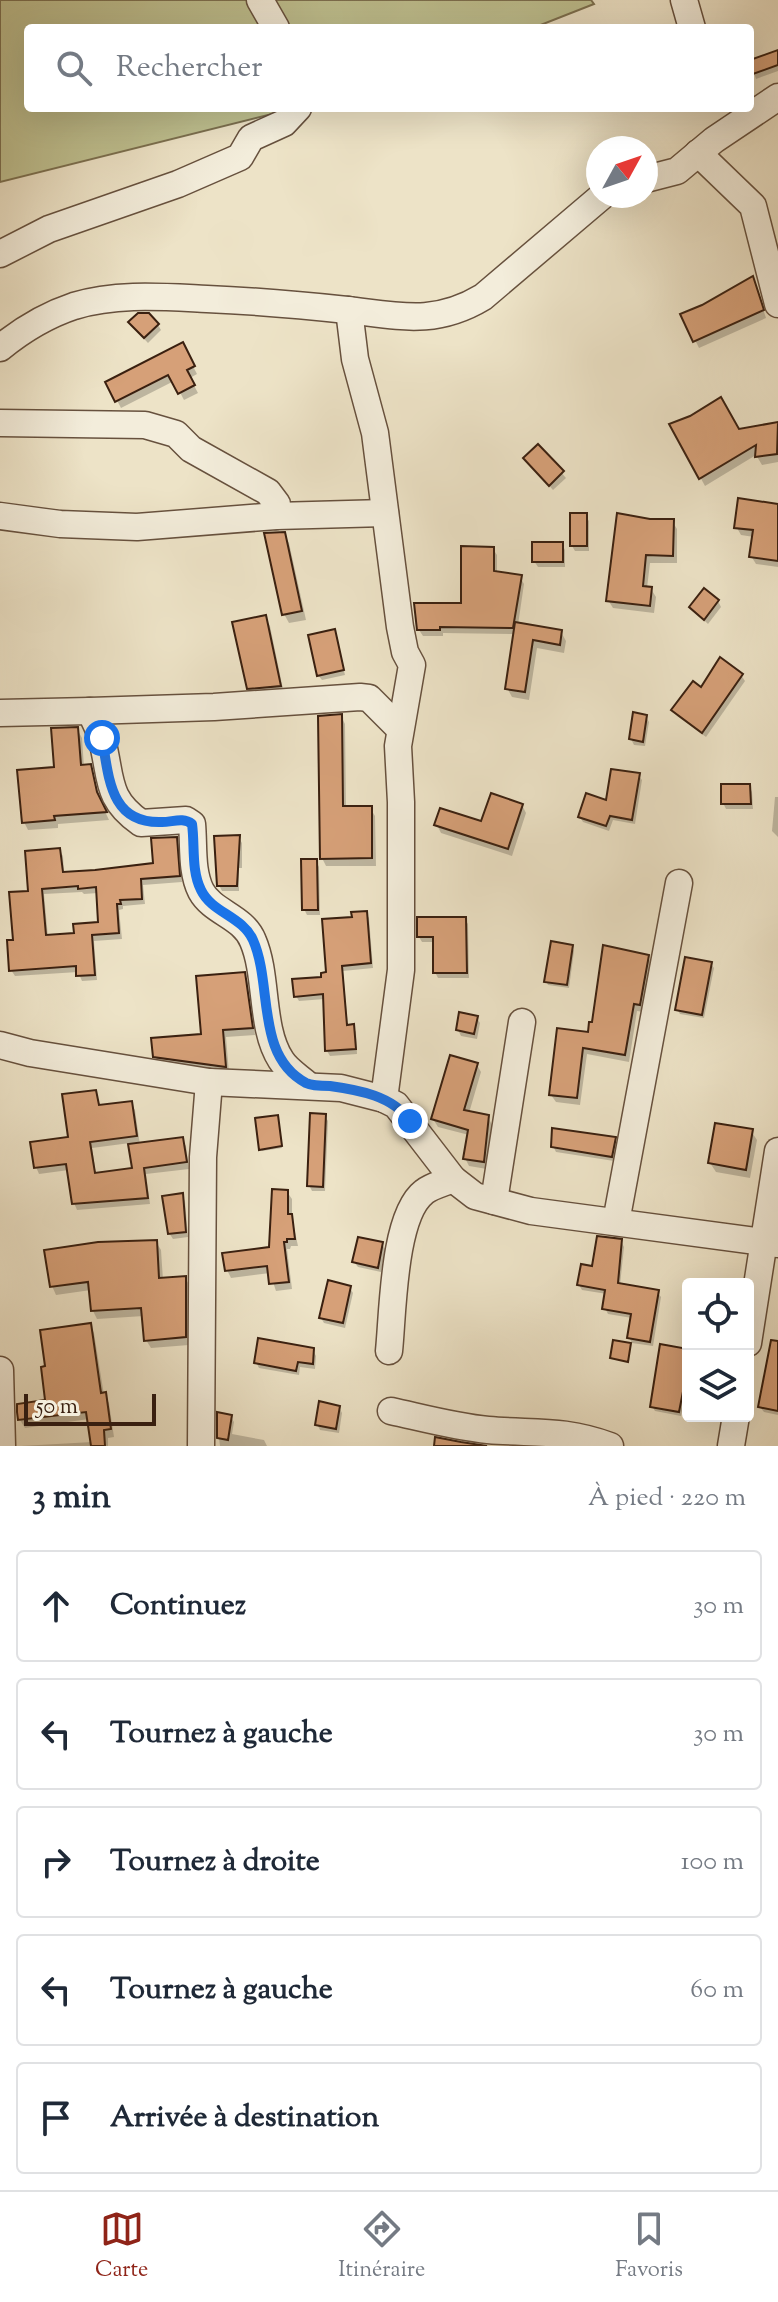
<!DOCTYPE html>
<html lang="fr">
<meta charset="utf-8">
<style>
:root{--surface:#fff;--page:#f2f2f3;--text:#1f2937;--muted:#747a83;--line:#e0e1e3;--accent:#8f2418}
body{margin:0;font-family:"Sorts Mill Goudy",serif;background:var(--page);color:var(--text)}
.controls{position:absolute;right:24px;bottom:24px;display:grid;overflow:hidden;border-radius:8px;box-shadow:0 8px 32px #0002}
.controls button{width:72px;height:72px;display:grid;place-items:center;padding:0;border:0;border-bottom:2px solid var(--line);background:var(--surface);color:var(--text);font:40px sans-serif}
.compass{position:absolute;left:586px;top:136px;width:72px;height:72px;border-radius:50%;background:var(--surface);box-shadow:0 8px 32px #0002;rotate:50deg}
.scale{position:absolute;left:24px;bottom:20px;width:132px;box-sizing:border-box;padding-left:8px;border:4px solid #3a2010;border-top:0;font-size:22px;line-height:28px;white-space:nowrap;color:#3a2010;-webkit-text-stroke:6px #f3eddb;paint-order:stroke}
.stop{position:absolute;width:24px;height:24px;margin:-18px;border:6px solid #1a73e8;border-radius:50%;background:#fff}
.stop.end{background:#1a73e8;border-color:#fff;box-shadow:0 2px 8px #0008}
.list{margin:0;padding:0;list-style:none}
h2{display:flex;justify-content:space-between;align-items:center;height:104px;margin:0;padding:0 32px;font-size:34px}
h2 small{font-size:26px;font-weight:400;color:var(--muted)}
.list li{display:grid;grid-template-columns:52px 1fr auto;gap:24px;align-items:center;box-sizing:border-box;height:112px;margin:0 16px 16px;padding:0 16px;border:2px solid var(--line);border-radius:8px}
.list b{display:block;font-size:30px;white-space:nowrap}
.list em{font-size:26px;font-style:normal;color:var(--muted)}
.icon{flex:none;width:44px;height:44px;fill:none;stroke:currentColor;stroke-width:2;stroke-linecap:round;stroke-linejoin:round}
.map{position:relative;flex:none;width:778px;height:1446px;overflow:hidden}
.search{position:absolute;background:var(--surface);box-shadow:0 8px 32px #0002;left:24px;right:24px;top:24px;height:88px;display:flex;align-items:center;gap:20px;box-sizing:border-box;padding:0 28px;border-radius:8px;color:var(--muted);font-size:30px}
.sheet{height:744px;background:var(--surface)}
nav{display:flex;justify-content:space-around;align-items:center;box-sizing:border-box;height:112px;border-top:2px solid var(--line);background:var(--surface);font-size:22px;color:var(--muted)}
nav a{display:grid;justify-items:center;gap:4px}
nav .on{color:var(--accent)}
.map>svg:first-child{display:block}
.green{fill:#bfc191;stroke:#7c7050;stroke-width:2}
.shadow{fill:#0003;fill-rule:evenodd}
.building{fill:#d6a078;stroke:#3a2010;stroke-width:2;fill-rule:evenodd}
.lines{fill:none;stroke-linecap:round;stroke-linejoin:round}
.minor-casing{stroke:#67513e;stroke-width:29}
.minor{stroke:#f3eddb;stroke-width:26}
.route{stroke:#1a73e8;stroke-width:10}
</style>
<div class="map">
<svg width="778" height="1446" viewBox="0 0 778 1446">
<rect width="100%" height="100%" fill="#ede3c7"/>
<filter id="stains"><feTurbulence type="fractalNoise" baseFrequency=".0025" numOctaves="4"/><feColorMatrix values="0 0 0 0 .2 0 0 0 0 .09 0 0 0 0 .02 0 0 0 .5 -.17"/></filter>
<radialGradient id="worn" r=".72"><stop offset=".6" stop-color="#630" stop-opacity="0"/><stop offset="1" stop-color="#630" stop-opacity=".3"/></radialGradient>
<path class="green" d="M0 0H591L594 4 533 28H28V108H296L0 182Z"/>
<g class="shadow">
<path d="M778 52V71L756 79 750 62Z"/>
<path d="M753 278 766 318 699 348 683 315Z"/>
<path d="M158 325 161 330 148 343 134 328Z"/>
<path d="M182 345 197 374 190 378 198 393 184 400 174 381 121 408 108 383Z"/>
<path d="M778 424V462L762 465 756 455 705 486 672 425 738 432Z"/>
<path d="M538 446 566 478 553 490 525 458Z"/>
<path d="M778 506V567L756 564 751 556 754 537 741 535 737 528Z"/>
<path d="M585 515 589 521V551H575L572 546Z"/>
<path d="M618 515 672 521 677 529V563H650L647 588 651 589 656 597 654 613 613 608 608 600Z"/>
<path d="M284 534 289 543 306 620 289 623 284 614Z"/>
<path d="M562 544 565 550V567H538L534 561Z"/>
<path d="M493 549 497 555V573L520 577 524 584 518 625 561 632 566 641 564 653 537 648 529 700 512 697 507 688 516 634 443 633V636H423L419 630 463 605Z"/>
<path d="M718 601 721 607 708 624 691 608Z"/>
<path d="M265 617 270 626 284 694 254 697 248 688Z"/>
<path d="M334 632 345 675 322 680 318 675Z"/>
<path d="M741 675 745 681 706 737 677 716 674 710 702 690Z"/>
<path d="M341 716 345 724 346 808H370L375 816 376 866H326L322 858Z"/>
<path d="M646 717 649 722 645 746 634 745 631 739Z"/>
<path d="M77 729 82 738 84 767 90 766 94 775 101 803 109 820 58 824V828L28 830 24 822Z"/>
<path d="M638 775 642 780 635 824 613 820 609 831 583 822 580 817 608 802Z"/>
<path d="M749 786 752 792 753 809H726L723 803Z"/>
<path d="M775 797H778V837L772 831Z"/>
<path d="M522 805 526 813 512 856 441 833 437 825 483 824Z"/>
<path d="M239 838 242 843V868H239V891H222L219 885Z"/>
<path d="M176 839 179 845 182 882 143 885 145 904 123 906V909L119 910 122 939 94 941 97 980 82 981 78 972 15 976 11 970 15 942 30 893 59 850 63 856 64 874 156 865ZM82 892 84 894 98 893 101 923 76 935 48 937 44 894Z"/>
<path d="M316 861 319 867 320 915H307L304 909Z"/>
<path d="M366 913 369 918 373 968 343 971 348 1027 353 1026 356 1032 357 1054 330 1056 327 1051 325 999 299 1001 296 996 328 974 354 919Z"/>
<path d="M465 919 468 924 469 978H438L435 972V942H422L419 937Z"/>
<path d="M572 947 574 951 569 988 548 985 546 981Z"/>
<path d="M648 957 652 964 644 1012 637 1011 629 1062 587 1054 580 1105 556 1102 551 1095 589 1034Z"/>
<path d="M711 964 714 968 704 1018 680 1014 677 1009Z"/>
<path d="M244 974 248 982 255 1035 226 1037 229 1073 159 1064 155 1056 203 1036Z"/>
<path d="M477 1018 480 1023 477 1039 461 1036 458 1030Z"/>
<path d="M477 1065 481 1072 469 1113 488 1117 492 1125 487 1169 469 1166 465 1158 469 1135 438 1127 433 1119Z"/>
<path d="M95 1092 100 1107 131 1104 135 1110 140 1145 182 1140 186 1146 189 1169 146 1174 150 1204 77 1210 74 1203 69 1170 39 1174 36 1167 70 1139ZM130 1143 134 1170 96 1175 92 1148Z"/>
<path d="M325 1116 328 1121 325 1191H312L309 1185Z"/>
<path d="M278 1120 282 1148 262 1151 261 1149Z"/>
<path d="M751 1131 757 1140 750 1178 716 1172 710 1163Z"/>
<path d="M614 1139 618 1144 614 1161 556 1152 553 1146Z"/>
<path d="M287 1192 292 1199V1218L298 1246H291L290 1249H287L292 1289 276 1291 270 1273 231 1278 227 1270 271 1249Z"/>
<path d="M182 1196 185 1201 188 1237 173 1239 169 1233Z"/>
<path d="M621 1241 624 1247 620 1285 657 1292 661 1297 653 1346 632 1343 629 1337 632 1318 608 1314 605 1308 607 1294 582 1290 579 1285Z"/>
<path d="M156 1242 161 1250 163 1280 185 1278 190 1286 189 1345 151 1348 146 1340 144 1316 97 1319 93 1311 91 1290 56 1295 52 1286Z"/>
<path d="M382 1244 385 1249 381 1272 358 1267 354 1262Z"/>
<path d="M350 1288 353 1293 345 1328 324 1323 321 1318Z"/>
<path d="M90 1325 94 1333 104 1395 109 1403 114 1437 108 1438V1446H21L92 1442 89 1419 25 1428 20 1420 48 1402Z"/>
<path d="M313 1350 316 1356 315 1369 300 1367 299 1375 259 1368 256 1362Z"/>
<path d="M688 1351V1380L681 1416 655 1411 652 1406Z"/>
<path d="M778 1364V1415L764 1412 760 1407Z"/>
<path d="M339 1407 342 1413 339 1433 320 1430 317 1424Z"/>
<path d="M231 1417 234 1422 232 1434 264 1440 267 1446H220L219 1438Z"/>
</g>
<g class="building">
<path d="M778 50V65L750 75V60Z"/>
<path d="M753 276 764 310 693 342 680 314 702 305Z"/>
<path d="M138 313H149L159 324 144 338 128 322Z"/>
<path d="M183 342 195 366 187 370 195 385 178 394 168 375 115 402 105 382Z"/>
<path d="M721 397 739 429 778 422 777 454 755 457 756 445 699 479 669 424 690 416Z"/>
<path d="M538 444 564 471 549 486 523 458Z"/>
<path d="M738 498 778 504V561L749 557 753 530 734 528Z"/>
<rect x="570" y="513" width="17" height="33"/>
<path d="M617 513 650 519H674L673 556 646 555 643 586 652 587 650 606 606 601Z"/>
<path d="M285 532 302 611 282 615 264 533Z"/>
<rect x="532" y="542" width="31" height="20"/>
<path d="M461 546 494 547V571L522 575 513 628 440 627V630H417L414 603H461Z"/>
<path d="M704 588 719 600 704 620 689 607Z"/>
<path d="M266 615 281 686 247 689 232 622Z"/>
<path d="M515 622 562 630 560 645 533 640 525 692 505 689Z"/>
<path d="M335 629 344 670 317 676 308 635Z"/>
<path d="M720 657 743 674 702 733 671 710 693 681 701 687Z"/>
<path d="M633 712 647 715 643 742 629 739Z"/>
<path d="M342 714 343 806H372V858L320 859 318 716Z"/>
<path d="M78 727 81 765 91 764 97 792 107 812 54 816 55 820 22 823 17 770 54 767 51 728Z"/>
<path d="M611 769 640 773 632 820 610 816 606 826 578 817 586 793 606 800Z"/>
<path d="M721 784H750L751 804H721Z"/>
<path d="M491 793 523 804 508 849 434 825 440 808 481 821Z"/>
<path d="M240 835 237 886H217L214 836Z"/>
<path d="M177 837 180 876 141 879 142 899 120 900 121 904H117L119 933 92 935 95 975 76 976V966L9 971 7 940H13L9 892 28 891 25 851 60 848 63 872 95 870 153 863 151 838ZM78 886V889L96 887 98 922 73 924 74 933 46 935 42 889Z"/>
<path d="M301 859H317L318 910H302Z"/>
<path d="M367 911 371 963 342 966 347 1025 354 1024 356 1049 325 1051 323 994 294 997 292 979 321 977V973L326 972 322 919 352 917 351 912Z"/>
<path d="M417 917H466L467 973H433V937H417Z"/>
<path d="M551 941 573 945 567 985 544 982Z"/>
<path d="M603 945 649 955 640 1005 634 1004 625 1055 583 1048 577 1098 549 1095 557 1028 588 1032 589 1022H592Z"/>
<path d="M685 957 712 962 702 1015 675 1010Z"/>
<path d="M245 972 253 1028 223 1030 226 1067 153 1057 151 1038 201 1034 196 976Z"/>
<path d="M459 1012 478 1016 474 1034 456 1030Z"/>
<path d="M450 1055 478 1063 464 1110 489 1115 484 1162 463 1159 468 1130 431 1119Z"/>
<path d="M96 1090 99 1105 132 1101 137 1136 90 1142 95 1173 132 1168 128 1144 183 1137 187 1162 144 1168 148 1198 72 1204 66 1164 34 1168 30 1142 68 1137 62 1094Z"/>
<path d="M310 1113 326 1114 323 1187 307 1186Z"/>
<path d="M278 1115 282 1146 259 1150 255 1118Z"/>
<path d="M715 1123 753 1129 746 1170 708 1163Z"/>
<path d="M552 1128 616 1137 612 1157 551 1147Z"/>
<path d="M272 1189 288 1190V1214H292L295 1239H287V1242H284L289 1282 269 1284 267 1266 225 1271 222 1253 269 1247Z"/>
<path d="M183 1193 186 1232 168 1234 162 1196Z"/>
<path d="M597 1236 622 1239 618 1283 659 1290 650 1342 627 1338 631 1314 602 1309 605 1290 577 1285 581 1264 592 1266Z"/>
<path d="M358 1237 383 1242 378 1268 352 1262Z"/>
<path d="M157 1240 159 1278 186 1276V1337L144 1341 141 1308 91 1311 88 1282 50 1287 44 1250 98 1242Z"/>
<path d="M328 1280 351 1286 343 1323 319 1318Z"/>
<path d="M91 1323 101 1393 106 1392 111 1429 104 1430 105 1446H91L86 1412 18 1420 17 1412V1404L45 1400 41 1367 45 1366 40 1330Z"/>
<path d="M258 1338 314 1348 313 1364 298 1362 296 1371 254 1363Z"/>
<path d="M613 1340 631 1343 628 1362 610 1358Z"/>
<path d="M771 1340 778 1341V1411L758 1407Z"/>
<path d="M660 1344 688 1349V1366L679 1412 650 1407Z"/>
<path d="M319 1401 340 1406 336 1429 315 1425Z"/>
<path d="M217 1412 232 1415 228 1440 217 1438Z"/>
<path d="M435 1437 461 1442 487 1446H434Z"/>
</g>
<g class="lines">
<defs>
<g id="minor">
<path d="M260 0 276 28"/>
<path d="M684 0 692 28"/>
<path d="M698 153 753 206 778 304"/>
<path d="M646 179 677 171 714 140 778 97"/>
<path d="M0 254 49 229 178 184 240 157 251 138 284 123 298 108"/>
<path d="M349 310 355 359 375 433 400 627 405 652 412 665 398 746 401 802V970L384 1099"/>
<path d="M0 348C22 330 47 315 74 306 117 293 163 297 207 299 254 301 301 305 347 310 399 316 435 326 483 297L602 196"/>
<path d="M0 423 145 425 176 434 191 449 268 492 277 504 276 516"/>
<path d="M0 516 60 524 137 527 276 516 385 513"/>
<path d="M90 711 214 707 360 697 369 698 399 728"/>
<path d="M0 713 90 711C94 720 100 730 102 740 112 778 105 798 141 823L186 820 192 824C194 846 191 871 201 891 213 913 243 916 253 941 268 976 260 1028 281 1060 287 1070 299 1077 308 1085"/>
<path d="M0 1045 30 1053 209 1082 341 1088 384 1099 396 1105 453 1179 475 1196 531 1211 778 1244"/>
<path d="M494 1201 522 1022"/>
<path d="M616 1222 679 883"/>
<path d="M748 1343 778 1151"/>
<path d="M389 1351C393 1313 393 1216 424 1192 431 1186 444 1183 453 1179"/>
<path d="M0 1370 2 1446"/>
<path d="M391 1411C423 1418 456 1427 488 1430 535 1434 564 1429 610 1446"/>
<path d="M201 1446 203 1157 209 1082"/>
<path d="M731 1446 736 1416"/>
</g>
</defs>
<use href="#minor" class="minor-casing"/>
<use href="#minor" class="minor"/>
</g>
<g class="lines">
<path class="route" d="M102 738C109 778 110 824 162 822 173 822 183 817 192 824 195 845 191 870 201 890 212 913 242 916 253 940 273 985 255 1056 306 1083 312 1086 323 1086 330 1086 359 1090 393 1096 410 1121"/>
</g>
<rect width="100%" height="100%" filter="url(#stains)"/>
<rect width="100%" height="100%" fill="url(#worn)"/>
</svg>
<div class="controls">
<button><svg class="icon" aria-label="locate" viewBox="0 0 24 24"><circle cx="12" cy="12" r="6"/><path d="M12 2v4M12 18v4M2 12h4M18 12h4"/></svg></button>
<button><svg class="icon" aria-label="layers" viewBox="0 0 24 24"><path d="M12 4l9 5-9 5-9-5zM3 14l9 5 9-5"/></svg></button>
</div>
<svg class="compass" viewBox="-18 -18 36 36"><path d="M0-13l5 13h-10z" fill="#e53935"/><path d="M0 13l5-13h-10z" fill="#747a83"/></svg>
<div class="scale">50 m</div>
<div class="stop" style="left:102px;top:738px"></div>
<div class="stop end" style="left:410px;top:1121px"></div>
<div class="search"><svg class="icon" aria-label="search" viewBox="0 0 24 24"><circle cx="10" cy="10" r="6"/><path d="M15 15l6 6"/></svg>Rechercher</div>
</div>
<section class="sheet">
<h2>3 min<small>À pied · 220 m</small></h2>
<ul class="list">
<li><svg class="icon" aria-label="ahead" viewBox="0 0 24 24"><path d="M12 20V5M6 11l6-6 6 6"/></svg><div><b>Continuez</b></div><em>30 m</em></li>
<li><svg class="icon" aria-label="left" viewBox="0 0 24 24"><path d="M17 20v-9H6M10 6l-5 5 5 5"/></svg><div><b>Tournez à gauche</b></div><em>30 m</em></li>
<li><svg class="icon" aria-label="right" viewBox="0 0 24 24"><path d="M7 20v-9h11M14 6l5 5-5 5"/></svg><div><b>Tournez à droite</b></div><em>100 m</em></li>
<li><svg class="icon" aria-label="left" viewBox="0 0 24 24"><path d="M17 20v-9H6M10 6l-5 5 5 5"/></svg><div><b>Tournez à gauche</b></div><em>60 m</em></li>
<li><svg class="icon" aria-label="arrive" viewBox="0 0 24 24"><path d="M6 21V4h12l-3 4 3 4H6"/></svg><div><b>Arrivée à destination</b></div></li>
</ul>
</section>
<nav>
<a class="on"><svg class="icon" aria-label="map" viewBox="0 0 24 24"><path d="M3 6l6-2 6 2 6-2v14l-6 2-6-2-6 2zM9 4v14M15 6v14"/></svg>Carte</a>
<a><svg class="icon" aria-label="directions" viewBox="0 0 24 24"><path d="M12 3l9 9-9 9-9-9zM9 14v-3h6M13 9l2 2-2 2"/></svg>Itinéraire</a>
<a><svg class="icon" aria-label="saved" viewBox="0 0 24 24"><path d="M7 4h10v16l-5-4-5 4z"/></svg>Favoris</a>
</nav>
